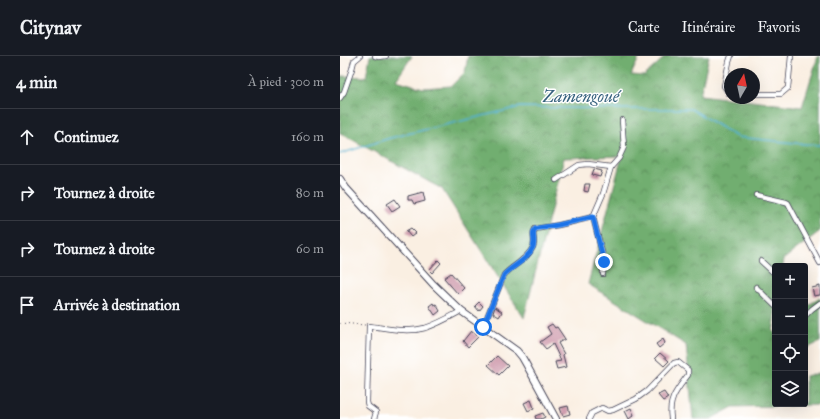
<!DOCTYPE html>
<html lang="fr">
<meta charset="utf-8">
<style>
:root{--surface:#171b24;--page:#20242c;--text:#f1f3f6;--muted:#9ea1a6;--line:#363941}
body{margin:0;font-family:"IM FELL Great Primer",serif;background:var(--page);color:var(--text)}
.controls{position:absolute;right:12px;bottom:12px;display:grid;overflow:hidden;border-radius:4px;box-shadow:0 4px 16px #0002}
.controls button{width:36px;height:36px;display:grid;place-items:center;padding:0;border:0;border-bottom:1px solid var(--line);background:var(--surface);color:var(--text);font:20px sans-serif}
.compass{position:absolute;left:384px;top:12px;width:36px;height:36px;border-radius:50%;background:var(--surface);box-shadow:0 4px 16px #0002;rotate:9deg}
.stop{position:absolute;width:12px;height:12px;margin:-9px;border:3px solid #1a73e8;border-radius:50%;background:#fff}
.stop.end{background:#1a73e8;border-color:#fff;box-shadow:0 1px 4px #0008}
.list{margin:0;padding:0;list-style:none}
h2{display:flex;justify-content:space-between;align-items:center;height:52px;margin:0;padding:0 16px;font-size:17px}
h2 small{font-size:13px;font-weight:400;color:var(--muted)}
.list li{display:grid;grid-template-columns:26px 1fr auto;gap:12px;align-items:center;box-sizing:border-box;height:56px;padding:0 16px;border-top:1px solid var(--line)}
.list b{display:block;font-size:15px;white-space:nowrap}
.list em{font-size:13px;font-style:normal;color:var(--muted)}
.icon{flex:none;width:22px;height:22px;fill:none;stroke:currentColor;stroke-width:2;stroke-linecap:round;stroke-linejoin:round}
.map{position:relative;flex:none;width:480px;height:363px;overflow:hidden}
header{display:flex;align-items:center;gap:24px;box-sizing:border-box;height:56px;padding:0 20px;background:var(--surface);border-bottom:1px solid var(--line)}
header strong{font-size:19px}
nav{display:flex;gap:22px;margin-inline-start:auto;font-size:14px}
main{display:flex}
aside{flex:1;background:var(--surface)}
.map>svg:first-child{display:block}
.forest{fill:url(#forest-crowns);stroke:#4a6855}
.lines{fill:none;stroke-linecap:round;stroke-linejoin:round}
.stream{stroke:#51b1d0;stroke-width:1.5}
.building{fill:#cd98aa}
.minor-casing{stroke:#424154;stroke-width:6}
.tertiary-casing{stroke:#424154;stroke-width:8}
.path{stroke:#424154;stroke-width:1;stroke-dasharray:1 3;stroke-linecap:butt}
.minor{stroke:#fff;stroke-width:4.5}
.tertiary{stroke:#fff;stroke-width:6}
.route{stroke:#1a73e8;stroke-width:5}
.labels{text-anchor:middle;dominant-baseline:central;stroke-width:3;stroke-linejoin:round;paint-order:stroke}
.water-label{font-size:17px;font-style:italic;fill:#37627e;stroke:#fff}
</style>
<header>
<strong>Citynav</strong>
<nav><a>Carte</a><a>Itinéraire</a><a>Favoris</a></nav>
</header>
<main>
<aside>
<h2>4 min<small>À pied · 300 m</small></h2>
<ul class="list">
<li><svg class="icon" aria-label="ahead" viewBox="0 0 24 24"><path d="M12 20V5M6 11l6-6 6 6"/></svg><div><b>Continuez</b></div><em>160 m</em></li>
<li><svg class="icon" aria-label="right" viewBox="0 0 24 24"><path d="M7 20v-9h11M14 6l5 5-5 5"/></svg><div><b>Tournez à droite</b></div><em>80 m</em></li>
<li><svg class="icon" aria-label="right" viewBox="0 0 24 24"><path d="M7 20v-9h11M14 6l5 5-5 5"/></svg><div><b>Tournez à droite</b></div><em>60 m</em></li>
<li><svg class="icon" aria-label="arrive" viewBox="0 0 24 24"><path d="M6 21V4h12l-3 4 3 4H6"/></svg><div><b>Arrivée à destination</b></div></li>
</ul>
</aside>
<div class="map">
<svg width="480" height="363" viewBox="0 0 480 363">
<defs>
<pattern id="forest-crowns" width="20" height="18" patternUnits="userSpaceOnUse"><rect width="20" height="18" fill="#71ae6f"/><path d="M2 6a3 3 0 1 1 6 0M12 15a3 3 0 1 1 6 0" fill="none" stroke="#5c8d5c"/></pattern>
</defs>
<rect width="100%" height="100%" fill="#fff"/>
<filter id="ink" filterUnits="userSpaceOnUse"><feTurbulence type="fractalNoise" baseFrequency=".025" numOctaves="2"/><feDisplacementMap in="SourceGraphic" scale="8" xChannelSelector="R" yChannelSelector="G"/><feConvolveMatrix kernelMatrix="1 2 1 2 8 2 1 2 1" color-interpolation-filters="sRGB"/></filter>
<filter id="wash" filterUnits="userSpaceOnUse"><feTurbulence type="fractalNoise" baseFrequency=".012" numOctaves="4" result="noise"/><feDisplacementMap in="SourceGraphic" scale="16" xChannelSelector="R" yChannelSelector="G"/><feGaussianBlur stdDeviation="0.9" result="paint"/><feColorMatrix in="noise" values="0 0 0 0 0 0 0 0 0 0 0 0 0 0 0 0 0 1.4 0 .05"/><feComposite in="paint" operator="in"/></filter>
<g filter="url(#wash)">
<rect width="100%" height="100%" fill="#faefe2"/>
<g class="forest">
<path d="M30 0H72L56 24 83 32 111 30 125 16 128 0H300L291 19 304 20 326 0H369L360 39 462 51 478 0H480V175L444 203 443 210H435V265L433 275 435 277V348H465V320L480 317V349L393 351 371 363H353L346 289 248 228 282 100 224 102 184 262 102 133 0 77V20L26 21Z"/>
<path d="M480 242V286L465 293V254L470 248Z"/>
</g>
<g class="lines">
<path class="stream" d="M0 98 50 82 180 51 278 53H351L397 81 475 89H480"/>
</g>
<g id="blocks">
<g class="building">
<path d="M254 113 262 115 260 121 252 119Z"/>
<path d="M245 128H250L248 136 244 135Z"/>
<path d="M83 136 85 145 74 148 72 144H68V140Z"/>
<path d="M55 143 60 150 52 155 47 148Z"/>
<path d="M71 172 76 177 71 181 66 175Z"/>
<path d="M98 204 101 207 92 217 89 214Z"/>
<path d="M111 217 124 232 118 238 104 222Z"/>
<path d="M480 230V239L474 240 472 232Z"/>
<path d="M139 246 143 250 139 255 135 250Z"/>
<path d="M93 247 94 249 96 248 100 255 95 259 89 250Z"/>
<path d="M155 251 162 256 159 261 153 257Z"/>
<path d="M212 268 215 272 217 271 225 283 218 287 224 298 223 299 226 311 217 313 215 306 221 305 213 288 206 293 200 286 211 278 207 271Z"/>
<path d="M131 275 138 281 128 291 123 285Z"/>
<path d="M323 283 325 287 319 292 316 288Z"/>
<path d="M320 297 329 305 324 310 315 302Z"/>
<path d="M157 300 168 310 159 319 148 309Z"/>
<path d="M324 336 328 342 323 345 318 339Z"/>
<path d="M191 344 194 352 188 355 184 347Z"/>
<path d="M228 350 230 358 223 360 220 352Z"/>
<path d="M291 352 294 359 289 363 285 355Z"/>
<path d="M203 357 205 361 201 363H196L195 360Z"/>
</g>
</g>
</g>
<g filter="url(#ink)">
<use href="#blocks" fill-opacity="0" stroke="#424154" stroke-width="1"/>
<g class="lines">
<defs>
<g id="minor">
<path d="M35 0 39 1 46 0"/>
<path d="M390 38H389L384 30 389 6 391 0"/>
<path d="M414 38H441L448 32 451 0"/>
<path d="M0 42 4 36 12 13 14 5 20 0"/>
<path d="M216 124 239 109 248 108 271 111"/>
<path d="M416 139 446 146 448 147 480 207"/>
<path d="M421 205 435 218"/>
<path d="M263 218 264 204 253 161 263 138 271 111 279 102 284 91 282 64"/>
<path d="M416 231 435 250"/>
<path d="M465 260 472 253 480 247"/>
<path d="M143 271 164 219C173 209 187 204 193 191 196 184 191 178 195 173L219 169 253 161"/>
<path d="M34 363 36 356 28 350 27 346 29 270C47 272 67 277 85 272 98 268 110 261 121 255"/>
<path d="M249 363 252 357 262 352 268 355 273 354 296 343 307 335 334 307 338 306 348 314V319C337 334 328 343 331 363"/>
</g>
<path id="tertiary" d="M0 123 6 132 93 228 121 255 177 295 182 301 186 308 216 363"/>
</defs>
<use href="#minor" class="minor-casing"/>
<use href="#tertiary" class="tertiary-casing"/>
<path class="path" d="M0 267 25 269"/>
<use href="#minor" class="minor"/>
<use href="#tertiary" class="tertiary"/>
</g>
</g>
<g class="lines" filter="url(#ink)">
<path class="route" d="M143 271 164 219C173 209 187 205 193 191 196 184 191 178 195 173L198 172 218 169 253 161 264 206"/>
</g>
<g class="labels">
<g class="water-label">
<text x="241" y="40">Zamengoué</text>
</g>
</g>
</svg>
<div class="controls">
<button>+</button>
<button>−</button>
<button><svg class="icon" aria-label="locate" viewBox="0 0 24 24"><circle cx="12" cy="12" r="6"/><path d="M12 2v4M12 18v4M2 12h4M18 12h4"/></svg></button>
<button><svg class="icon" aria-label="layers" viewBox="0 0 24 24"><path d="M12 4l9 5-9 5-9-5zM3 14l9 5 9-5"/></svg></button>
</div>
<svg class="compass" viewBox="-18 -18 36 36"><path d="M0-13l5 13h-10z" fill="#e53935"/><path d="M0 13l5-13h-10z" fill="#9ea1a6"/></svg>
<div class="stop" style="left:143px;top:271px"></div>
<div class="stop end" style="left:264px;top:206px"></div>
</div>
</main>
